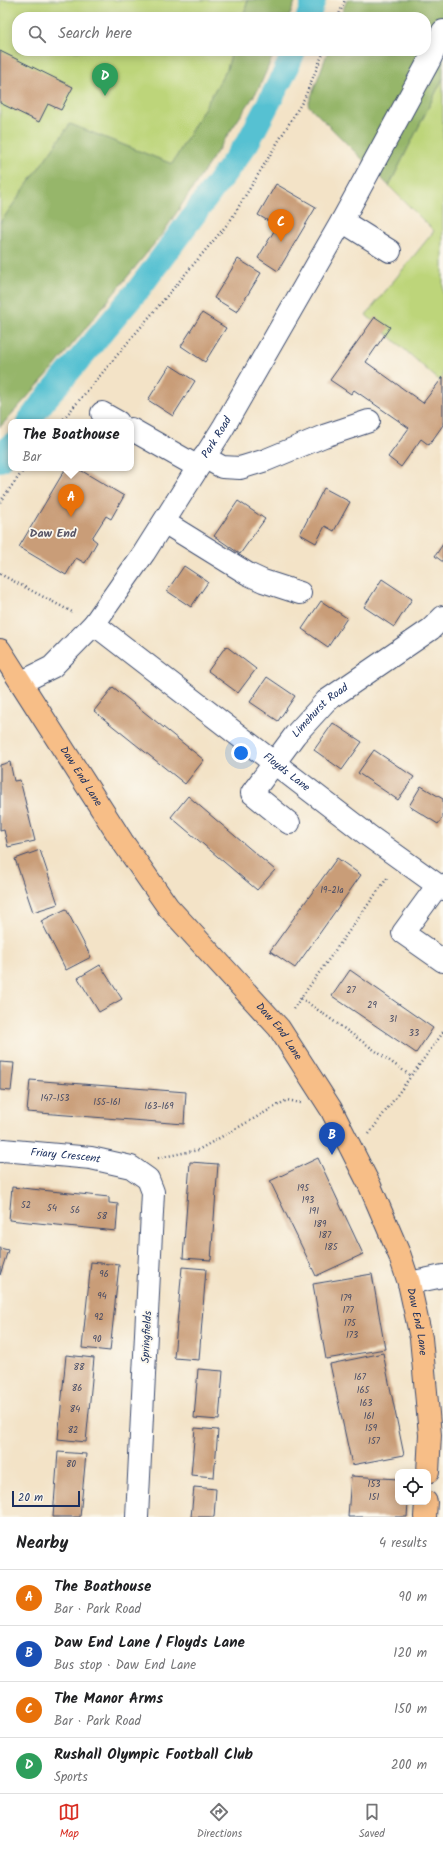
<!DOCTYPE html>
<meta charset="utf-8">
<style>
:root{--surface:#fff;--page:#f6f6f6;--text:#202124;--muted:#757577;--line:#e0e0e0;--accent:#d93025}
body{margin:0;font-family:Kalam,sans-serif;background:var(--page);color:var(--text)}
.controls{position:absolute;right:12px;bottom:12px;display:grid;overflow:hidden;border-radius:8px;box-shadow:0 2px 10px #0003}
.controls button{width:36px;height:36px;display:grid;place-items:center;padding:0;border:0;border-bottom:1px solid var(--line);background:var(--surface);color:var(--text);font:20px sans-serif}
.scale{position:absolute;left:12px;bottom:10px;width:68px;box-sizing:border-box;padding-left:4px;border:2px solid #1b2f5e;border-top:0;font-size:11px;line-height:14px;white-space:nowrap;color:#1b2f5e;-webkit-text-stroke:3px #fbf7ec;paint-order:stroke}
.you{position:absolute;left:241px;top:753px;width:14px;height:14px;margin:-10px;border:3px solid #fff;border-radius:50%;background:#1a73e8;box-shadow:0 0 0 6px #1a73e833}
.badge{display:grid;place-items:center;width:26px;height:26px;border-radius:50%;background:var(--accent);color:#fff;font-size:13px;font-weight:700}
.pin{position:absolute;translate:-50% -33px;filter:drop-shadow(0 1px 2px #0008)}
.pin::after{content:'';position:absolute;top:21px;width:14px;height:12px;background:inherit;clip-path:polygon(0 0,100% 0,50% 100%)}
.popup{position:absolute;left:8px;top:419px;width:126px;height:52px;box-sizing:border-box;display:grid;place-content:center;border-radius:8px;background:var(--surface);filter:drop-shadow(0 1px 3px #0005);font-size:13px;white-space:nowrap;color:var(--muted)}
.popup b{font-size:15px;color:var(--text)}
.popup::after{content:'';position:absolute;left:50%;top:100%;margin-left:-8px;border:8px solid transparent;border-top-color:var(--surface)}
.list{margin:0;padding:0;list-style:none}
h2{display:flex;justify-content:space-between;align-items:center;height:52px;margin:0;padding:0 16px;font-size:17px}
h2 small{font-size:13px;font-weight:400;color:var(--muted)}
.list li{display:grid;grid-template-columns:26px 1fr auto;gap:12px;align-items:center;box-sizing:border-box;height:56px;padding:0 16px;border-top:1px solid var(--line)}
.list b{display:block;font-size:15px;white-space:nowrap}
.list p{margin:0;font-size:13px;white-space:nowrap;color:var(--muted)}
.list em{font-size:13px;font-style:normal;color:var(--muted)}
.icon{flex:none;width:22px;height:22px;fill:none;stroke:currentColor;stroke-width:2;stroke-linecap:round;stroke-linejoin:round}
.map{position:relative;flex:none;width:443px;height:1517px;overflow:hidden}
.search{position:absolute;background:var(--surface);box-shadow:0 2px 10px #0003;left:12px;right:12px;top:12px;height:44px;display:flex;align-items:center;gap:10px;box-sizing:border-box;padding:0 14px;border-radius:16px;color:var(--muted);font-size:15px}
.sheet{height:276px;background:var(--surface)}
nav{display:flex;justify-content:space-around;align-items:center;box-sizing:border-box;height:56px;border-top:1px solid var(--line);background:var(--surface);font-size:11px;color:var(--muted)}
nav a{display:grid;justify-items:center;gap:2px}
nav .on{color:var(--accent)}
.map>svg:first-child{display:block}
.green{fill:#bdd57a;stroke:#6c826c}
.forest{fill:#96b66a;stroke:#587264}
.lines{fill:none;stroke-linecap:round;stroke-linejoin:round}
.canal{stroke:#57c1d2;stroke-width:24}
.building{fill:#c99d78}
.minor-casing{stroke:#3b4a6e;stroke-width:24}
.major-casing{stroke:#3b4a6e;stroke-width:24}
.path{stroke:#3b4a6e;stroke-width:2.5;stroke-dasharray:1 3;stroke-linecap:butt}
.minor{stroke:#fff;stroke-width:22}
.major{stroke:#f7be87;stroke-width:22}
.labels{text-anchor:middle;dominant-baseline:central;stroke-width:3.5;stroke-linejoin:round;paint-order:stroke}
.number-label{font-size:9px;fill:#464a64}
.street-label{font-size:11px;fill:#1b2f5e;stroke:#fbf7ec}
.neighbourhood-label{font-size:12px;font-weight:bold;fill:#585667;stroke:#fbf7ec}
</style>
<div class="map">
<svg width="443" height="1517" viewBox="0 0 443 1517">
<rect width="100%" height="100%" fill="#fbf7ec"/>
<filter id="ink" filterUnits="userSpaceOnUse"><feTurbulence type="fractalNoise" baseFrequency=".025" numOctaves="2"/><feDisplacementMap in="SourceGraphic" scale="8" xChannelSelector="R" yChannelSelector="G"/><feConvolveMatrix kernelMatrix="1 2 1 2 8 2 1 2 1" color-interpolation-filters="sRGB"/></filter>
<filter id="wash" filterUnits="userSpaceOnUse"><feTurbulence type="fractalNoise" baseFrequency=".012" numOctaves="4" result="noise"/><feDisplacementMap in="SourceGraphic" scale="16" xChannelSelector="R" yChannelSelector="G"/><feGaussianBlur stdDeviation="0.9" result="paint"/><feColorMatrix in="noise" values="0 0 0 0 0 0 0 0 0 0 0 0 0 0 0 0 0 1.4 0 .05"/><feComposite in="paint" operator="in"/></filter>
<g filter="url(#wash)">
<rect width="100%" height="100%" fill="#f3e3c7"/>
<g class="green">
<path d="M0 0H248L243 17H17V51H232L227 69 172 164 70 124 0 223Z"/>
<path d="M443 78V384L366 315 434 231 389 186Z"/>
</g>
<g class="forest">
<path d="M248 0H296L289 17H243Z"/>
<path d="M347 0H443V78L389 186 308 105 328 51H426V17H340Z"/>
<path d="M232 51H275L259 88 163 233 50 372 0 427V223L70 124 172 164 227 69Z"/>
</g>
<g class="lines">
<g class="canal">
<path d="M308 17 314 0"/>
<path d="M28 422 43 402 138 290 248 142 284 74 294 51"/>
<path d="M0 460 11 445"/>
</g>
</g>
<g id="blocks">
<g class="building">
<path d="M0 51 73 87 61 110 48 104 39 122 0 103Z"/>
<path d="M276 184 316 207 278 271 258 258 277 226 258 215Z"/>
<path d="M238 259 261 273 237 312 214 298Z"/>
<path d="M202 313 226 328 205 362 181 346Z"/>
<path d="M375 317 390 327 366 362 423 403 443 377V425L429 445 421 439 401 467 388 457 409 428 354 390 351 394 330 380Z"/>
<path d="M170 365 195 381 173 416 148 400Z"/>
<path d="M66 468H77L124 496 111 519 106 516 92 538 97 542 85 563 76 558 66 575 19 547Z"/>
<path d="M324 488 350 502 334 531 325 526 316 543 300 534Z"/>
<path d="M238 501 265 519 240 554 214 536Z"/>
<path d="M443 544V562L435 556Z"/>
<path d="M184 566 208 582 191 607 167 591Z"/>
<path d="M382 579 412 599 394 627 364 607Z"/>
<path d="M321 601 347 618 328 647 302 629Z"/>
<path d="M226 646 256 669 238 693 208 671Z"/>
<path d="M267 677 295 696 278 721 250 702Z"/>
<path d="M113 687 204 760 185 784 94 711Z"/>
<path d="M333 723 362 742 342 770 314 750Z"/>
<path d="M374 750 414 777 398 800 358 773Z"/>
<path d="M10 762 14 781 20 780 35 841 8 847 4 830 0 831V765Z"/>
<path d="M421 786 443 799V817L438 824 409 806Z"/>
<path d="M188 796 275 870 257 890 171 817Z"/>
<path d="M40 850 58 904 33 912 15 859Z"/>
<path d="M337 858 361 875 295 968 270 951Z"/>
<path d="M66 909 91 957 66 970 41 921Z"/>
<path d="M100 965 122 999 99 1012 78 978Z"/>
<path d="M350 970 433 1028 416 1053 332 996Z"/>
<path d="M0 1062 14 1063 11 1091 0 1090Z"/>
<path d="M30 1080 186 1092 184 1124 27 1112Z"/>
<path d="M318 1158 363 1254 316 1276 270 1181Z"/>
<path d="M190 1162 218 1164 211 1260 183 1258Z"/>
<path d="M12 1187 109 1197V1203L118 1204 116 1231 9 1220Z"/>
<path d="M0 1248 8 1250 0 1275Z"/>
<path d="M91 1262 119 1265 110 1351 82 1348Z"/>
<path d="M182 1267 206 1269 199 1360 174 1358Z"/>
<path d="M372 1274 385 1349 326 1359 313 1284Z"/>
<path d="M383 1353 404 1455 352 1465 330 1364Z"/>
<path d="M66 1355 94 1358 86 1442 58 1439Z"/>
<path d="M198 1369 223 1371 219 1420 194 1418Z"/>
<path d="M195 1428 218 1430 214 1477 191 1475Z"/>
<path d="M58 1452 86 1454 80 1517H53Z"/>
<path d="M351 1476 398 1479V1502H408L407 1517H348Z"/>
<path d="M194 1487 216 1489 214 1517H191Z"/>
</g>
</g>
</g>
<g filter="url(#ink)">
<use href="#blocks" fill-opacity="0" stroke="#3b4a6e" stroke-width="1"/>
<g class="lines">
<defs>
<g id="minor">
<path d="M342 221 390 251"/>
<path d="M102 413 118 422"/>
<path d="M131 429 198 467"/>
<path d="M204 457 222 467 240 468 266 460 324 436 369 421"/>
<path d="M164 522 248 574 263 581 300 593"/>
<path id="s1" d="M94 624 369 836 443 889"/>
<path id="s2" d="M22 682 52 667 94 624 144 553 223 428 342 221 429 61 443 31"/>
<path id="s3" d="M289 823 252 793 295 735 326 701 431 629 443 617"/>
<path d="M438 885 403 933 443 961"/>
<path id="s4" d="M0 1151 3 1150 91 1158 131 1167 148 1179 153 1192 137 1517"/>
<path d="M409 1283 443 1276"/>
</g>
<g id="major">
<path id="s5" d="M0 650 122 841 168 907 279 1028 331 1109 370 1186 400 1256 409 1283 421 1338 430 1435 428 1472"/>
<path d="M425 1517 426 1502"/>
</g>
</defs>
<use href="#minor" class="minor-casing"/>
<use href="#major" class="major-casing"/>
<g class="path">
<path d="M338 17 345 0"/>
<path d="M61 422 230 221 304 99 324 51"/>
<path d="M0 502 25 468"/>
<path d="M0 574 74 613"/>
<path d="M301 998 411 1076 442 1034"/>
<path d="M293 1009 388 877"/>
<path d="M443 1032 442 1034 443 1035"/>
<path d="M369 1134 411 1076"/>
<path d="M158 1158 198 1150 287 1100 301 1103"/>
</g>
<use href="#minor" class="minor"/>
<use href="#major" class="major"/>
</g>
</g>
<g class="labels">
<g class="number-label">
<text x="332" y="890">19-21a</text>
<text x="351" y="990">27</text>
<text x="372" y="1005">29</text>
<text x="393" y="1019">31</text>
<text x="414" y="1033">33</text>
<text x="55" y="1098">147-153</text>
<text x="107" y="1102">155-161</text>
<text x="159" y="1106">163-169</text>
<text x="303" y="1188">195</text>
<text x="308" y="1200">193</text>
<text x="26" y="1205">52</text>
<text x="52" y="1208">54</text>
<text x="75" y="1210">56</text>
<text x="314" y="1211">191</text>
<text x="102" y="1216">58</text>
<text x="320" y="1224">189</text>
<text x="325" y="1235">187</text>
<text x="331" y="1247">185</text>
<text x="104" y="1274">96</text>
<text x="102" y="1296">94</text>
<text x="346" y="1298">179</text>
<text x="348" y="1310">177</text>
<text x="99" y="1317">92</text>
<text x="350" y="1323">175</text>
<text x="352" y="1335">173</text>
<text x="97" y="1339">90</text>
<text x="79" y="1367">88</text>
<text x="360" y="1377">167</text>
<text x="77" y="1388">86</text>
<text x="363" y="1390">165</text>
<text x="366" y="1403">163</text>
<text x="75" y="1409">84</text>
<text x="369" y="1416">161</text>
<text x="371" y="1428">159</text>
<text x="73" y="1430">82</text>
<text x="374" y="1441">157</text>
<text x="71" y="1464">80</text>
<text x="374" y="1484">153</text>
<text x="374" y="1497">151</text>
</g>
<g class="street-label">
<text stroke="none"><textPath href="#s2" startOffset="317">Park Road</textPath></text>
<text stroke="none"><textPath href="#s3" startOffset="155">Limehurst Road</textPath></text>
<text stroke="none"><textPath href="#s1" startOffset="243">Floyds Lane</textPath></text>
<text stroke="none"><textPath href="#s5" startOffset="150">Daw End Lane</textPath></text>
<text stroke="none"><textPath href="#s5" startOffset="474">Daw End Lane</textPath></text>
<text stroke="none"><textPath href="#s4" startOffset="66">Friary Crescent</textPath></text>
<text stroke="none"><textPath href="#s5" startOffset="798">Daw End Lane</textPath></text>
<text transform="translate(147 1337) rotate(-87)">Springfields</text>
</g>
<g class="neighbourhood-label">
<text x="53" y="533">Daw End</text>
</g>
</g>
</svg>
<div class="controls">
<button><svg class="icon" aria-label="locate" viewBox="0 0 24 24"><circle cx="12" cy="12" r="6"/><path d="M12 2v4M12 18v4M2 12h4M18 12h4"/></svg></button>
</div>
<div class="scale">20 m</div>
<div class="you"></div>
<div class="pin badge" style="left:71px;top:517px;background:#e8710a">A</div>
<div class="popup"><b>The Boathouse</b>Bar</div>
<div class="pin badge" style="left:332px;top:1155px;background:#1a4fb4">B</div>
<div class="pin badge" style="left:281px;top:242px;background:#e8710a">C</div>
<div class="pin badge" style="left:105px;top:96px;background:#2e9e5b">D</div>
<div class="search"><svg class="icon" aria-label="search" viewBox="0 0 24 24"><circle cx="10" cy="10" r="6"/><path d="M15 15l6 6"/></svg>Search here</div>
</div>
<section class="sheet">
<h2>Nearby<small>4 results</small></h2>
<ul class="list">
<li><span class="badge" style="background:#e8710a">A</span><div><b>The Boathouse</b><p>Bar · Park Road</p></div><em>90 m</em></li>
<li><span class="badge" style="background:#1a4fb4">B</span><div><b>Daw End Lane / Floyds Lane</b><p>Bus stop · Daw End Lane</p></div><em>120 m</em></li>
<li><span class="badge" style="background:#e8710a">C</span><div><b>The Manor Arms</b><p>Bar · Park Road</p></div><em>150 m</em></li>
<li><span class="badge" style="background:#2e9e5b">D</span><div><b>Rushall Olympic Football Club</b><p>Sports</p></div><em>200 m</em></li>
</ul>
</section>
<nav>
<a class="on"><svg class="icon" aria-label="map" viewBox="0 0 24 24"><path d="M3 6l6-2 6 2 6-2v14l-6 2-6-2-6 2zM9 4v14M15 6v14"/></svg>Map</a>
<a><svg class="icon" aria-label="directions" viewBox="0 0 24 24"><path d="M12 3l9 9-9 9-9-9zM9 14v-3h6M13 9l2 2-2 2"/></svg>Directions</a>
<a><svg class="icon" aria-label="saved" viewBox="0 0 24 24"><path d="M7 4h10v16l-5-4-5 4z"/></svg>Saved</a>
</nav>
